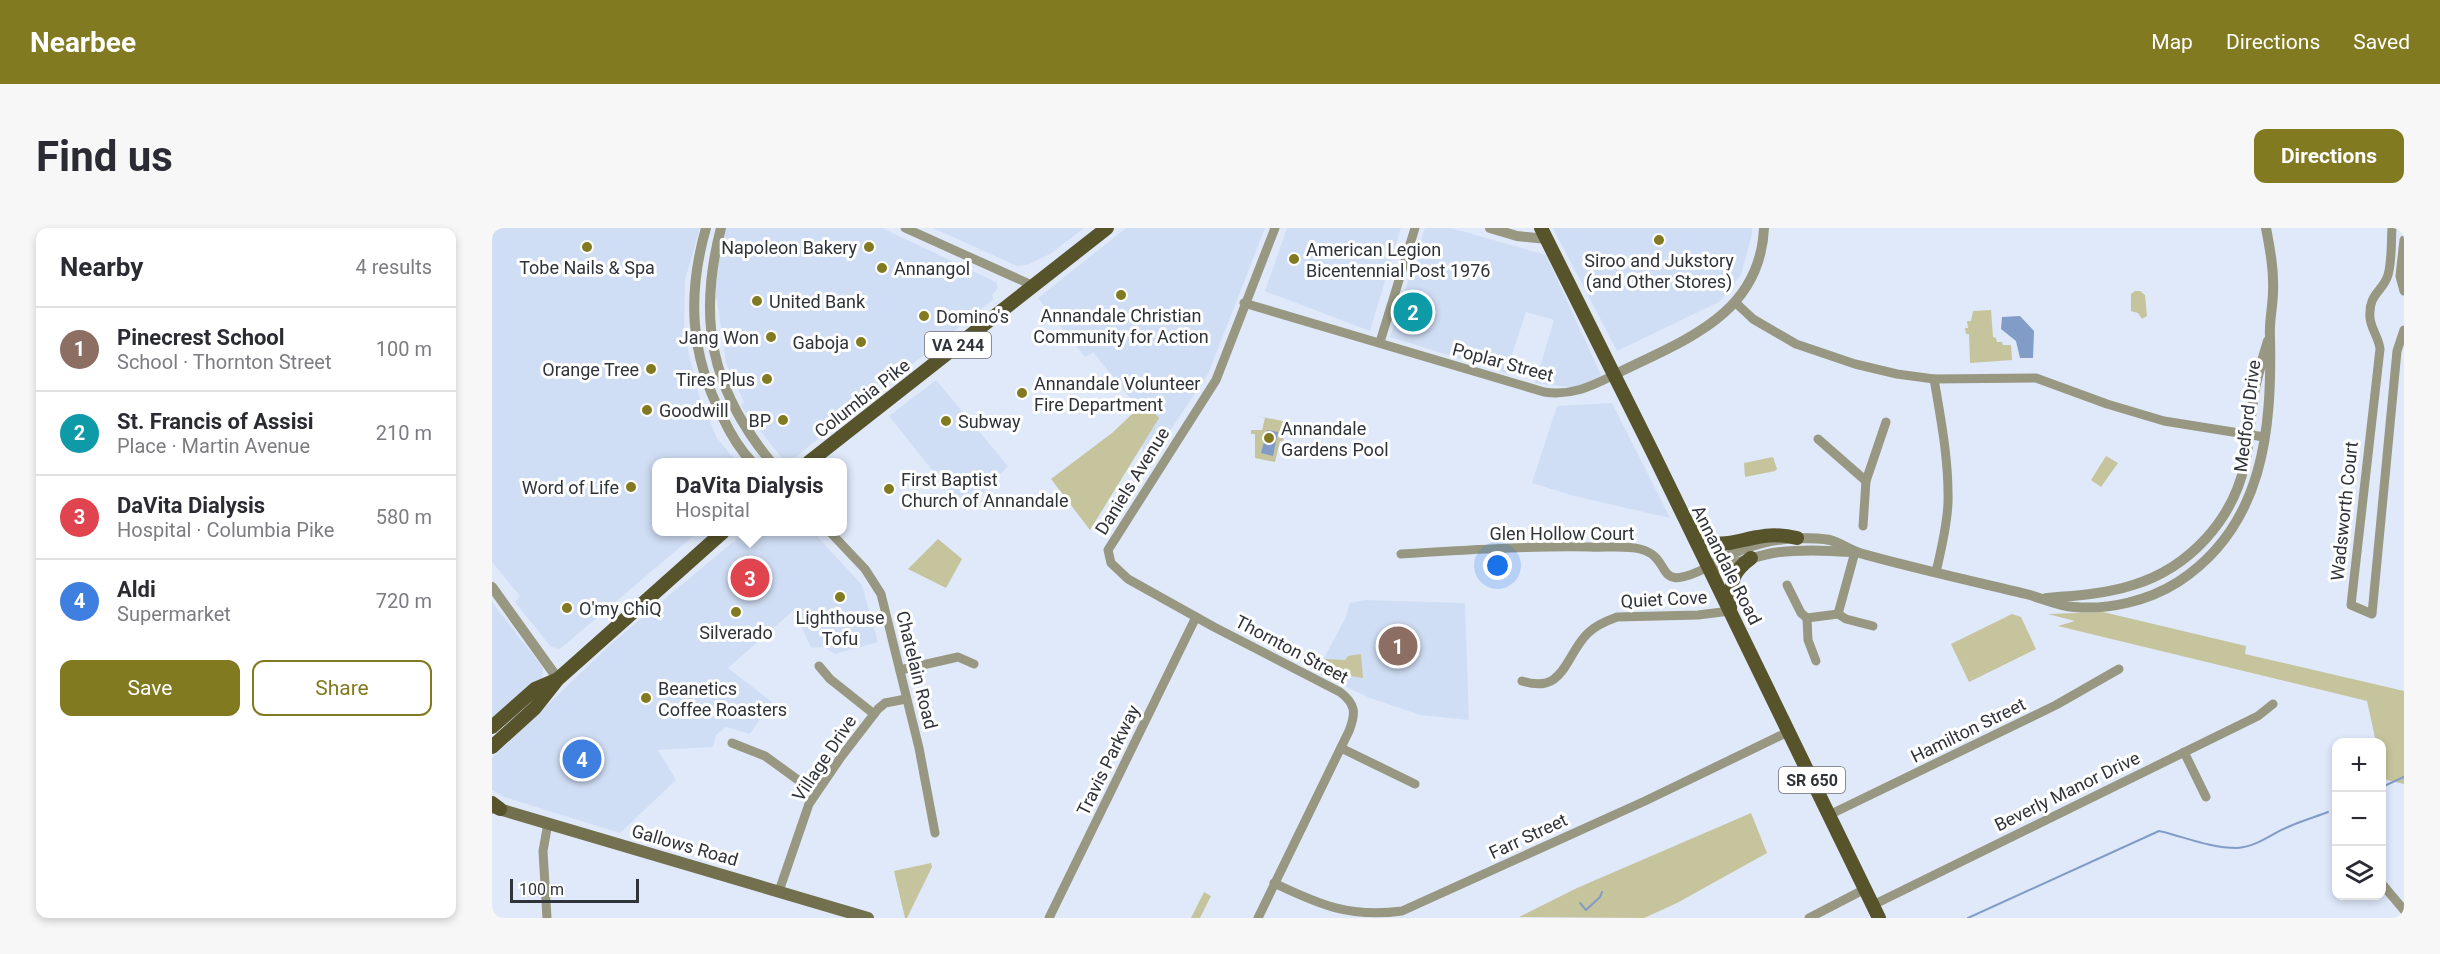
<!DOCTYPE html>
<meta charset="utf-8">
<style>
:root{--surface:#fff;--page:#f7f7f7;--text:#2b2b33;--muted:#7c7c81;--line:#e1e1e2;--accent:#827a20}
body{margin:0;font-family:Roboto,sans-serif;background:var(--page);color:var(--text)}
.controls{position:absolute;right:18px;bottom:18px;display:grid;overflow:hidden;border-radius:12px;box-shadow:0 3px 9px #0003}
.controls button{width:54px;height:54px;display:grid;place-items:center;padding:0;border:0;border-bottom:2px solid var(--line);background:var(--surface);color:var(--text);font:30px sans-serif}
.scale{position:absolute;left:18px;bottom:15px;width:129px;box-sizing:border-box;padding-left:6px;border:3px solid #2f333a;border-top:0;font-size:16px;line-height:21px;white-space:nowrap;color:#2f333a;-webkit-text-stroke:4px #fff;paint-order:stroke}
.you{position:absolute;left:1006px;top:338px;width:21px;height:21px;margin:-15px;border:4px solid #fff;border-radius:50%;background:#1a73e8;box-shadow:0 0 0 9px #1a73e833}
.badge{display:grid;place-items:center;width:39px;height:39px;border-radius:50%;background:var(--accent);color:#fff;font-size:20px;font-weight:700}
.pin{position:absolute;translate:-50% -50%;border:3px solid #fff;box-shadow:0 2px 6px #0006}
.popup{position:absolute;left:160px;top:230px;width:195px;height:78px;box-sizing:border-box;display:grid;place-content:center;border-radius:12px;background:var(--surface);filter:drop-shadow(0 2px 4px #0005);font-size:20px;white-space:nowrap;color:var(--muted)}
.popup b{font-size:22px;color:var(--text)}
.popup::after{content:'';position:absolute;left:50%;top:100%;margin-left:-12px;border:12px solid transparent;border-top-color:var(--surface)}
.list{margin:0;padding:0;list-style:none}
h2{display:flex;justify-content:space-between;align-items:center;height:78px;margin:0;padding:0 24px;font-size:26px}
h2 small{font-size:20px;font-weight:400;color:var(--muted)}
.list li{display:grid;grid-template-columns:39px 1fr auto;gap:18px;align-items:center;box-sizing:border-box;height:84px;padding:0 24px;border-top:2px solid var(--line)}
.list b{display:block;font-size:22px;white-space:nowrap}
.list p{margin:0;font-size:20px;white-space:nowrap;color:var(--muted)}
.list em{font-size:20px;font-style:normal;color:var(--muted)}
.actions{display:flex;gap:12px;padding:18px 24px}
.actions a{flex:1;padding:14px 0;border:2px solid var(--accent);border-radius:12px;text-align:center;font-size:21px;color:var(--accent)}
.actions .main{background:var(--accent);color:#fff}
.icon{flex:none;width:33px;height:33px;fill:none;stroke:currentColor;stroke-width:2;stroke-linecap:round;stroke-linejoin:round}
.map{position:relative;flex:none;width:1912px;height:690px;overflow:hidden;border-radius:12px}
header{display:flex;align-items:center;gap:36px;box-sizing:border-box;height:84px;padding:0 30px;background:var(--accent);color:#fff}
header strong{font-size:28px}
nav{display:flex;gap:33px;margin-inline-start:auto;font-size:21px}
.intro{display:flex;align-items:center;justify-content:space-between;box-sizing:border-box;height:144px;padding:0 36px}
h1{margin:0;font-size:42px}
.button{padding:15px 27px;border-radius:12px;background:var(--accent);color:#fff;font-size:21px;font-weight:700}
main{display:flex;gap:36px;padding:0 36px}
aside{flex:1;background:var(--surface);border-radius:12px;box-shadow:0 3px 9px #0003}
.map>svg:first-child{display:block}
.built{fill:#d0def5}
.green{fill:#c6c49c}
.water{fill:#819cc6}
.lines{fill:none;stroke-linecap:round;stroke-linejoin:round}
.stream{stroke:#819cc6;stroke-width:2}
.minor{stroke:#989781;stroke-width:9}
.tertiary{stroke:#989781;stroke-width:10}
.secondary{stroke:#72704f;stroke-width:12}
.primary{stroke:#57542c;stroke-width:14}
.poi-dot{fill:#827a20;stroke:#fff;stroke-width:2}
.labels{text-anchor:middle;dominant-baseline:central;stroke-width:6;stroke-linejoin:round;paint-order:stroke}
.shield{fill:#fff;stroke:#6d7075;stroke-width:1.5}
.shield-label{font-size:16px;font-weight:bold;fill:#2f333a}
.poi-label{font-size:18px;fill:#2f333a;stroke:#fff;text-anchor:start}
.street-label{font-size:18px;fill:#2f333a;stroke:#fff}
</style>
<header>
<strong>Nearbee</strong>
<nav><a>Map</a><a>Directions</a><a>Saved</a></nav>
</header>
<div class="intro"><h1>Find us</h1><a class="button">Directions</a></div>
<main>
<aside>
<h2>Nearby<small>4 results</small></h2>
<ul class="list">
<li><span class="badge" style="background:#8d6e63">1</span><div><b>Pinecrest School</b><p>School · Thornton Street</p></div><em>100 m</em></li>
<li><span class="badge" style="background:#0f9aa8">2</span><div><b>St. Francis of Assisi</b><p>Place · Martin Avenue</p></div><em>210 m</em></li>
<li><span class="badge" style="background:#e0444e">3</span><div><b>DaVita Dialysis</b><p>Hospital · Columbia Pike</p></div><em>580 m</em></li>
<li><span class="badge" style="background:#3f7fe0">4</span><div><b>Aldi</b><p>Supermarket</p></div><em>720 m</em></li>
</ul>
<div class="actions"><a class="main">Save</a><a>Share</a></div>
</aside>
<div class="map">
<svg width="1912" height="690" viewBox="0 0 1912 690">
<rect width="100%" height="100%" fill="#dfe9fa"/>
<g class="built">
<path d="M0 0H208L193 52 192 105 207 168 225 210 245 234H165V304H206L68 421 59 419 23 374 28 368 0 334Z"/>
<path d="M233 0H390L504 54 506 60 500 67 502 71 301 231 292 233 249 178 252 174 234 135 225 72 221 67Z"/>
<path d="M441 0H592L558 26 535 37 525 38Z"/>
<path d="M634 0H773L716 146 653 240 645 179 601 124 593 129 546 70Z"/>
<path d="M795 0H909L878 103 773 63Z"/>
<path d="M933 0H959L1054 27 1109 147 1102 156 1082 160 1043 155 1062 92 1034 84 1014 145 898 109Z"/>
<path d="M1061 0H1260V6L1249 47 1227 74 1125 123Z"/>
<path d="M444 152 516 238 473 283 397 188Z"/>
<path d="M1120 175 1178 290 1082 268 1040 255 1065 178Z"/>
<path d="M253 304H321L370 357 386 414 343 426 332 419 319 420 302 382 236 440 280 474 258 506 234 499 224 507 221 519 166 522 184 552 128 605 12 569 0 562V530L121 414Z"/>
<path d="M872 372 973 375 977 492 928 487 878 470 824 445 853 391 858 375Z"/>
<path d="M0 374 51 440 50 450 0 494Z"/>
</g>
<g class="green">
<path d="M1643 63H1648L1653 67 1655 88 1650 91 1646 85 1639 83V66Z"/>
<path d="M1499 82 1501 109 1504 110 1505 114H1510L1511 117H1519L1520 132 1478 135 1477 106H1474L1473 100H1476L1475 93H1479L1481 83Z"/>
<path d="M653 174 667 190 598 302 559 251 620 205Z"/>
<path d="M765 188 791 193 788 206 792 207 791 214 788 213 783 234 763 230V206H759V202H770L773 190Z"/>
<path d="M1614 228 1626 235 1609 259 1599 252Z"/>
<path d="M1281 229 1285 241 1283 243 1253 249 1252 235Z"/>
<path d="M446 311 470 331 454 360 416 341Z"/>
<path d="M1611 384 1754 418 1753 426 1912 463V556L1891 551 1890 514H1884L1875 473 1566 398 1583 393 1556 386Z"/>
<path d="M1520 386 1529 389 1544 421 1477 454 1459 416Z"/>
<path d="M869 426 871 450 827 443 834 431 853 432 856 428Z"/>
<path d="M1259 585 1275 625 1185 675 1152 690 1027 689 1085 660Z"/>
<path d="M439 635 440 639 415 690H413L402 643Z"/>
<path d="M712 664 719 668 708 690H699Z"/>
</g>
<g class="water">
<path d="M1528 88 1542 103 1541 130H1528L1524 113 1509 101 1510 89Z"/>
<path d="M775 202 786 204 781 228 769 225Z"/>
</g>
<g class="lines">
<g class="stream">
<path d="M1890 559 1912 549"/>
<path d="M1088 675 1094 682 1108 669 1110 664"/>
<path d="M1476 690 1667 603C1693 609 1718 620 1745 620 1764 619 1779 606 1796 599 1809 593 1823 589 1836 584"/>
</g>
<g class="minor">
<path d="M413 0 542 58"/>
<path d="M1900 0C1899 15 1900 33 1896 47 1891 64 1876 65 1878 90 1879 101 1887 110 1888 121L1859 377 1880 386 1905 123 1912 102"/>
<path d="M1912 12 1908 48 1912 63"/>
<path d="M752 75 1052 164C1079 168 1098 159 1122 147"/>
<path d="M1244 75 1261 91 1304 116 1363 136 1405 146 1442 151 1544 150 1615 176 1672 193 1772 209"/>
<path d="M888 114 923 0"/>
<path d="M1442 151C1449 192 1457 233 1456 275 1455 299 1449 322 1444 344"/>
<path d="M1326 211 1374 253"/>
<path d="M1371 298 1374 253 1394 194"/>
<path d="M338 304 373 341 389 366 427 520 443 605"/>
<path d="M909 326C972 322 1035 318 1098 319 1113 320 1133 317 1148 321 1184 330 1158 368 1216 339"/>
<path d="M1295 357 1309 385 1315 390 1346 386 1354 391 1381 398"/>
<path d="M1346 386 1363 324"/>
<path d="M1315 390 1316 412 1324 433"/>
<path d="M327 438 338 451 382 486"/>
<path d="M408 442 466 429 482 436"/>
<path d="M1030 453C1073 467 1073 427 1096 405 1104 397 1114 393 1125 389L1206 387 1238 383"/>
<path d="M240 515 273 528 324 565"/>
<path d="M849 520 923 556"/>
<path d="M1692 524 1714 569"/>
<path d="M1337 587 1564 477 1627 441"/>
<path d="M782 655C828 677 858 690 910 683L1153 573 1296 504"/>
<path d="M1890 656 1912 682"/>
<path d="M287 663 317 576 349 529 386 481 393 475 414 471"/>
<path d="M1381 677 1766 488 1781 476"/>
<path d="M55 690 51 623 56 595"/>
<path d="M557 690 704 389"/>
<path d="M766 690 857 503C864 485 864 476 848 464L722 399 636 351 619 335 616 322 724 152 783 0"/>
<path d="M1317 690 1373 661"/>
</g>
<g class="tertiary">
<path d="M214 0C195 67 198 126 230 188 238 205 247 221 260 234"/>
<path d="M229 0C205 92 219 161 279 234"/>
<path d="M998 0 1025 8 1055 11"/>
<path d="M1122 147C1189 113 1268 89 1272 0"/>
<path d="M1216 339C1243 322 1274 311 1306 310 1316 310 1328 310 1338 312 1349 315 1359 323 1371 326 1425 341 1480 353 1534 366 1550 370 1565 378 1582 379 1617 382 1656 373 1686 354 1772 298 1780 202 1778 108 1777 93 1781 78 1781 63 1782 42 1778 21 1774 0"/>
<path d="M1217 339C1239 339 1259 329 1281 325 1307 321 1332 322 1358 324"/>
<path d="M0 359 66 451"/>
<path d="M1554 370C1583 368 1613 366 1641 357 1697 340 1741 292 1753 235 1758 212 1758 189 1762 166 1765 148 1771 130 1776 113"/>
</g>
<path class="secondary" d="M0 579 376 690"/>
<g class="primary">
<path d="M1049 0 1160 223 1387 690"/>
<path d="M317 234 615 0"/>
<path d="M1200 299C1223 325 1237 314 1266 309 1279 306 1292 307 1305 310"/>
<path d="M1238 381C1240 356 1237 346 1259 330"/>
<path d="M0 499 43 461 64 452"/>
<path d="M0 519 43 480 66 451 231 304"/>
<path d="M0 575 8 581"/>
</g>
</g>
<g class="poi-dot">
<circle cx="1167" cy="12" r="6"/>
<circle cx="95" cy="19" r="6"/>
<circle cx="377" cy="19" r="6"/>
<circle cx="802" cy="31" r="6"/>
<circle cx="390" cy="40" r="6"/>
<circle cx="629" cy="67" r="6"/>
<circle cx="265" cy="73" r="6"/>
<circle cx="432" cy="88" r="6"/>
<circle cx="279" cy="109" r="6"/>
<circle cx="369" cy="114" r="6"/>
<circle cx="159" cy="141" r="6"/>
<circle cx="275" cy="151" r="6"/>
<circle cx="530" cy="165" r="6"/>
<circle cx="155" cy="182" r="6"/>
<circle cx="291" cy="192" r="6"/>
<circle cx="454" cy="193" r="6"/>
<circle cx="777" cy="210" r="6"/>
<circle cx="139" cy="259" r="6"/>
<circle cx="397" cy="261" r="6"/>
<circle cx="348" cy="369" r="6"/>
<circle cx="75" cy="380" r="6"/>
<circle cx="244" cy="384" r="6"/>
<circle cx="154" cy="470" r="6"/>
</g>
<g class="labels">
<g class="shield">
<rect x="433" y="104" width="66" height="26" rx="4.5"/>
<rect x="1287" y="539" width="66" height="26" rx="4.5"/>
</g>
<g class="shield-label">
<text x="466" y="117">VA 244</text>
<text x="1320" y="552">SR 650</text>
</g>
<g class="poi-label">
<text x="365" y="19" text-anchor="end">Napoleon Bakery</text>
<text x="814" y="21">American Legion<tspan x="814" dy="21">Bicentennial Post 1976</tspan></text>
<text x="1167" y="32" text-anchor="middle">Siroo and Jukstory<tspan x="1167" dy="21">(and Other Stores)</tspan></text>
<text x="95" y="39" text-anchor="middle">Tobe Nails &amp; Spa</text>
<text x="402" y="40">Annangol</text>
<text x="277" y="73">United Bank</text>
<text x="629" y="87" text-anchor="middle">Annandale Christian<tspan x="629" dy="21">Community for Action</tspan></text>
<text x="444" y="88">Domino's</text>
<text x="267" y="109" text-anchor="end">Jang Won</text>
<text x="357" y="114" text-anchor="end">Gaboja</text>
<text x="147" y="141" text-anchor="end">Orange Tree</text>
<text x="263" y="151" text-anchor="end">Tires Plus</text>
<text x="542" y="155">Annandale Volunteer<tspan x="542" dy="21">Fire Department</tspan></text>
<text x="167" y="182">Goodwill</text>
<text x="279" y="192" text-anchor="end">BP</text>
<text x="466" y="193">Subway</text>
<text x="789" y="200">Annandale<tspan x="789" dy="21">Gardens Pool</tspan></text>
<text x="409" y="251">First Baptist<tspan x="409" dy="21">Church of Annandale</tspan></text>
<text x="127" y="259" text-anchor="end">Word of Life</text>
<text x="87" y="380">O'my ChiQ</text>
<text x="348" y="389" text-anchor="middle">Lighthouse<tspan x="348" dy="21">Tofu</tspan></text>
<text x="244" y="404" text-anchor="middle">Silverado</text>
<text x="166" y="460">Beanetics<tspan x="166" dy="21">Coffee Roasters</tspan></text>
</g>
<g class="street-label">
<text transform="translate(1011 134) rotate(15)">Poplar Street</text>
<text transform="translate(370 170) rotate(-38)">Columbia Pike</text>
<text transform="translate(1755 188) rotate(-83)">Medford Drive</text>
<text transform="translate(640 253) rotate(-58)">Daniels Avenue</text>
<text transform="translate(1852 283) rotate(-84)">Wadsworth Court</text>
<text x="1070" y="305">Glen Hollow Court</text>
<text transform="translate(1235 337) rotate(63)">Annandale Road</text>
<text transform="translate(1172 371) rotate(-3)">Quiet Cove</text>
<text transform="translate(800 421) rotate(28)">Thornton Street</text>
<text transform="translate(425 442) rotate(76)">Chatelain Road</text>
<text transform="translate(1476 502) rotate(-26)">Hamilton Street</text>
<text transform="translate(332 530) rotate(-56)">Village Drive</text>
<text transform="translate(616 532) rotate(-64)">Travis Parkway</text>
<text transform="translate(1575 563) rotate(-26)">Beverly Manor Drive</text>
<text transform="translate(1036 608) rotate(-25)">Farr Street</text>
<text transform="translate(193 617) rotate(16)">Gallows Road</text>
</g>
</g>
</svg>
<div class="controls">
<button>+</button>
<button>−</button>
<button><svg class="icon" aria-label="layers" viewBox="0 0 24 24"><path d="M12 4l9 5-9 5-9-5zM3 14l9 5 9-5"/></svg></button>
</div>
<div class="scale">100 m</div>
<div class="you"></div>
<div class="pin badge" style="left:906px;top:418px;background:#8d6e63">1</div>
<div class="pin badge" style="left:921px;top:84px;background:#0f9aa8">2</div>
<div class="pin badge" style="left:258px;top:350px;background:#e0444e">3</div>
<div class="popup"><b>DaVita Dialysis</b>Hospital</div>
<div class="pin badge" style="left:90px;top:531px;background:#3f7fe0">4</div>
</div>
</main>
